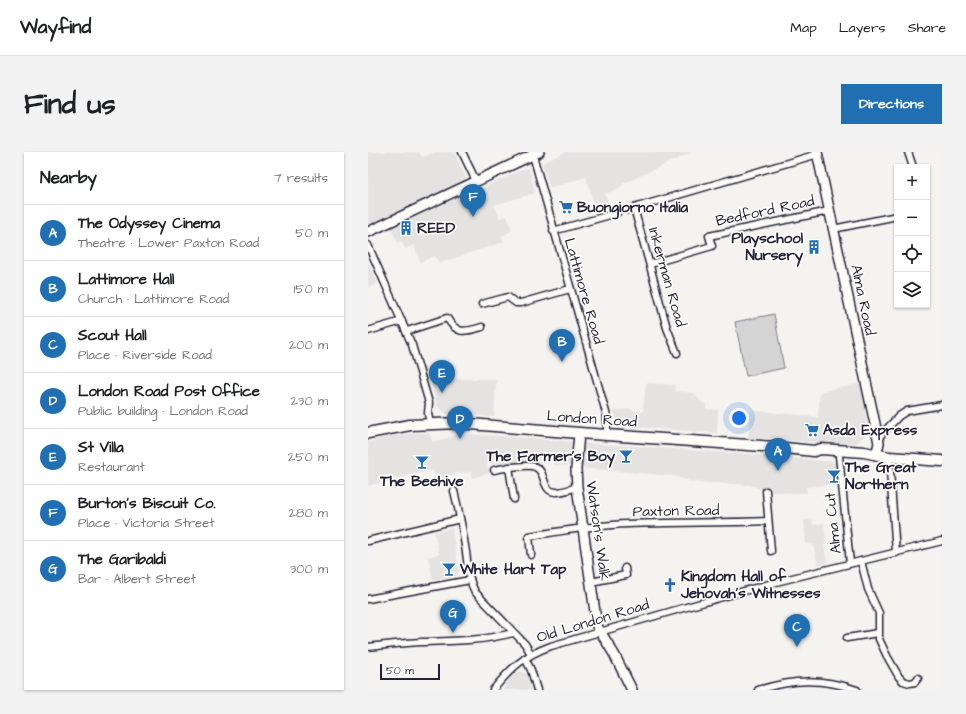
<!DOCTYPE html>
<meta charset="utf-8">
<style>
:root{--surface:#fff;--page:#f2f2f2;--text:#202124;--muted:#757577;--line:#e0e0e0;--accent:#1f6fb2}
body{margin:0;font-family:"Architects Daughter",sans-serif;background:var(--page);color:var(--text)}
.controls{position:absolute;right:12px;top:12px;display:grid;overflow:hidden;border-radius:0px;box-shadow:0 1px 3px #0004}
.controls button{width:36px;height:36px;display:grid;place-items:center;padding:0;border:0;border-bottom:1px solid var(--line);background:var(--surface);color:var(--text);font:20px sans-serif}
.scale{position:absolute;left:12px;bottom:10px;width:60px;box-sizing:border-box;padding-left:4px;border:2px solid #22223b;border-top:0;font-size:11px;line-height:14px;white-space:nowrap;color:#22223b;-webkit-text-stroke:3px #fdfcf7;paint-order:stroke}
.you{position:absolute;left:371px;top:266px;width:14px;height:14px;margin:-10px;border:3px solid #fff;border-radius:50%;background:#1a73e8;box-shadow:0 0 0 6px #1a73e833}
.badge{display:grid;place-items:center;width:26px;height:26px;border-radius:50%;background:var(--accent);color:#fff;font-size:13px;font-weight:700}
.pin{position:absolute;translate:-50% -33px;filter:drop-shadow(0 1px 2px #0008)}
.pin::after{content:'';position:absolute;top:21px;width:14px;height:12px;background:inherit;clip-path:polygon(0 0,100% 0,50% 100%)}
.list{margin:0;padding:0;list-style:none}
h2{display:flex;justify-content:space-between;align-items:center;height:52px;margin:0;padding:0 16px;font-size:17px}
h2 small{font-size:13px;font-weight:400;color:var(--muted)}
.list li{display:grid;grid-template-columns:26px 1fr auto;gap:12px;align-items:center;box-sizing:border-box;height:56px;padding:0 16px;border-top:1px solid var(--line)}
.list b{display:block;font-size:15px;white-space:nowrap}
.list p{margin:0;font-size:13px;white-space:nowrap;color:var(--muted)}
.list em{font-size:13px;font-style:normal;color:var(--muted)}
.icon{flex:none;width:22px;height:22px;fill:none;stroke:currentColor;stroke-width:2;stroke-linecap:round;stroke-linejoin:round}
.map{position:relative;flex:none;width:574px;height:538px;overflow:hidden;border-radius:0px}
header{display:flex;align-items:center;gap:24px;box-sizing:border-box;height:56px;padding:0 20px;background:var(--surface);border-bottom:1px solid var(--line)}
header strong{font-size:19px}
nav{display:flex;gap:22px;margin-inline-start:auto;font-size:14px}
.intro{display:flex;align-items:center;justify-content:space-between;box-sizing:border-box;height:96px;padding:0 24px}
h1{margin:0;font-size:28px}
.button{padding:10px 18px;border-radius:0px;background:var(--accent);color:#fff;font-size:14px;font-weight:700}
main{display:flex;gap:24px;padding:0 24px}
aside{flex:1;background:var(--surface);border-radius:0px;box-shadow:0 1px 3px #0004}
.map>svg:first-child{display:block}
.built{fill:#e4e3e2}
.green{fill:#d5d4d5;stroke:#7c7b88}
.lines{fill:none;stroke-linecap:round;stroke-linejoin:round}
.street-casing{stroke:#22223b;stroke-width:9}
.secondary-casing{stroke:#22223b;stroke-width:12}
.primary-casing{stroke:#22223b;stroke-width:13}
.street{stroke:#fdfcf7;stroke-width:6}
.secondary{stroke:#fdfcf7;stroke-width:9}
.primary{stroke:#fdfcf7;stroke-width:10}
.labels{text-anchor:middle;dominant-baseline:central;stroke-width:3.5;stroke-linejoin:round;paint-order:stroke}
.poi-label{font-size:15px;font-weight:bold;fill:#22223b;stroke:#fdfcf7;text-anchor:start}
.street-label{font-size:15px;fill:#22223b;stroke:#fdfcf7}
</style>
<header>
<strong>Wayfind</strong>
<nav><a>Map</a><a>Layers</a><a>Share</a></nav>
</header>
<div class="intro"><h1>Find us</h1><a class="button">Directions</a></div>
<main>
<aside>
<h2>Nearby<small>7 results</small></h2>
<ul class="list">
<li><span class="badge">A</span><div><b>The Odyssey Cinema</b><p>Theatre · Lower Paxton Road</p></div><em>50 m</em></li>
<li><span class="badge">B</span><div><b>Lattimore Hall</b><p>Church · Lattimore Road</p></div><em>150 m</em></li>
<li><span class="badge">C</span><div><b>Scout Hall</b><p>Place · Riverside Road</p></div><em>200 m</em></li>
<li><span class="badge">D</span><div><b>London Road Post Office</b><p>Public building · London Road</p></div><em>230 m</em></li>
<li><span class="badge">E</span><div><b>St Villa</b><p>Restaurant</p></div><em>250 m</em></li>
<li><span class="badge">F</span><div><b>Burton's Biscuit Co.</b><p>Place · Victoria Street</p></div><em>280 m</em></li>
<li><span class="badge">G</span><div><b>The Garibaldi</b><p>Bar · Albert Street</p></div><em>300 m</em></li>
</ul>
</aside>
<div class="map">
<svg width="574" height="538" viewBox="0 0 574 538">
<rect width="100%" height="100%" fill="#f4f3ef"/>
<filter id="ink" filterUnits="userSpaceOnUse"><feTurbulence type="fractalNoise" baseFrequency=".025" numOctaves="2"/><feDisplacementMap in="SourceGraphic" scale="8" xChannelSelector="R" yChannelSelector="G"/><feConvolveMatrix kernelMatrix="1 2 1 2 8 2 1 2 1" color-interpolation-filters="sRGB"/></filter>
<g filter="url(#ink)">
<g class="built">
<path d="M0 0H51L54 5 67 0H86L104 40 158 16 161 17 167 41 126 53 132 66 139 64 144 78 133 85 136 90 71 111 67 104 52 110 46 93 37 97 33 89 30 91 17 65 0 73Z"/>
<path d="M198 0H325L256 31 251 36 237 42 242 59 229 62 218 25 182 36 174 11Z"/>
<path d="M0 110 10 132 0 135Z"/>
<path d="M62 227H128L126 265 100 263H80L69 254Z"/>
<path d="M278 231 307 233V239L326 241 334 251 338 252V257L350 258 349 281 254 274 251 273 248 268 246 259 261 257H265L266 259 275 260Z"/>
<path d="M494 231 500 280 489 291 474 293 380 285 383 258 450 265 452 240Z"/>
<path d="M60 280 65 290 89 283 99 282 161 286 204 290 202 314 186 313V303L172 302 171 312 119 311 121 321 104 326 103 320 90 321 79 325 68 327 65 318 0 334V290L16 285Z"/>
<path d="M215 291 380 302 468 310 470 332 438 335 439 341 402 340 381 333 325 330 305 324 213 316Z"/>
<path d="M444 367 445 373 456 371 458 390 456 394 459 411 450 413 445 392H438L436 368Z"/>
<path d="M84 376 91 419 86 425H80L65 428 60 405 71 402 66 380Z"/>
<path d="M152 519 157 521 160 524 163 538H135L143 524Z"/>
</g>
<path class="green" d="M406 162 416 216 378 224 367 170Z"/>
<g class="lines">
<defs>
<g id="street">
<path d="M94 0 108 29"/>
<path d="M164 0 239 264V282"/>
<path d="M540 0 545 15"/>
<path d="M266 56 299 176 309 201"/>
<path d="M259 58 450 2"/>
<path d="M465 77 529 64"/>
<path d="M185 79 249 61"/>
<path d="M0 93 44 193 61 251 60 261 62 272"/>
<path d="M282 112 344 94 341 84 461 59"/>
<path d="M114 152 140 145 148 151H153L202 137"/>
<path d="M0 179 34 169"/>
<path d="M39 179 79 166C89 183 97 180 114 175"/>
<path d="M510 286 531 264 539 259 574 253"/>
<path d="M471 304 482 411"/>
<path d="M521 305 528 401"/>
<path d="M141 315 146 347"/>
<path d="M126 318C134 316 161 312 167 315 179 319 173 340 188 340 195 340 203 337 209 335"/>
<path d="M86 339C91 359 95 379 98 400 100 414 100 427 107 440L157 492 163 502"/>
<path d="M398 339 403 399"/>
<path d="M0 389 92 367"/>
<path d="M163 403 161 384C194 379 227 373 260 372 307 370 353 371 400 369"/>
<path d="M493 409 500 437 511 461V487L519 504 531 525 535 529 542 531 547 530 550 526"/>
<path d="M223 430 258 423 257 416"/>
<path d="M0 447 102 428"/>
<path d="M479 486 510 481"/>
<path d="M0 495C17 493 35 491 53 490 84 489 114 489 145 481"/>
<path d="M157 506 163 518 169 538"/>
<path d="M125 538C143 516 155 504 183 494L315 456 412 429 574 389"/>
<path d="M390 538C426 527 453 526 489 538"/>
</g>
<g id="secondary">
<path d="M449 0 510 286 511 291 508 303"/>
<path d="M0 80 171 0"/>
<path d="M211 281 208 317 209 335 229 474 246 502 264 538"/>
</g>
<path id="primary" d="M0 281 42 273 91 271 211 281 407 295 446 299 453 297 496 300 521 305 574 309"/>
</defs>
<use href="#street" class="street-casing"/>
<use href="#secondary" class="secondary-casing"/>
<use href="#primary" class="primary-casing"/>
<use href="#street" class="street"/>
<use href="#secondary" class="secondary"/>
<use href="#primary" class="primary"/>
</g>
</g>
<defs>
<symbol id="supermarket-bare" viewBox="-9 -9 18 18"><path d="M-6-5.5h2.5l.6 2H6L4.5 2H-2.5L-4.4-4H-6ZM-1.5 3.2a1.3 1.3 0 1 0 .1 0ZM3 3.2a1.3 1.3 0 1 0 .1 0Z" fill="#1f6fb2" stroke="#fdfcf7" stroke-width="2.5" paint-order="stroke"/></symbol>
<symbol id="building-bare" viewBox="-9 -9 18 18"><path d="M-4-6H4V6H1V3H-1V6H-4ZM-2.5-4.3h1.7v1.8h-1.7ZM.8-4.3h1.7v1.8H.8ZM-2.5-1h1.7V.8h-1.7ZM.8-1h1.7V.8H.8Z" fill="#1f6fb2" stroke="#fdfcf7" stroke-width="2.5" paint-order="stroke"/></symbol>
<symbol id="bar-bare" viewBox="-9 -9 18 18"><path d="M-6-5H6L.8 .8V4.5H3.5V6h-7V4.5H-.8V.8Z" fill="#1f6fb2" stroke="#fdfcf7" stroke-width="2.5" paint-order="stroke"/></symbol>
<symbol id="church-bare" viewBox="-9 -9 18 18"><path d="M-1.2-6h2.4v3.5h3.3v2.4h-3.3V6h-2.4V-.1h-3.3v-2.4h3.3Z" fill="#1f6fb2" stroke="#fdfcf7" stroke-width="2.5" paint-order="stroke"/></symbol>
</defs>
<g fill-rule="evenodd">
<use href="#supermarket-bare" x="188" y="45" width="20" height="20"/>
<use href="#building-bare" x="28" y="66" width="20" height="20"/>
<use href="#building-bare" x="436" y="85" width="20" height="20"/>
<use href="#supermarket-bare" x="434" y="268" width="20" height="20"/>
<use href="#bar-bare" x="248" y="294" width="20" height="20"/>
<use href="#bar-bare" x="44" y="300" width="20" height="20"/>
<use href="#bar-bare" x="456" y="314" width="20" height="20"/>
<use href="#bar-bare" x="71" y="407" width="20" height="20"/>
<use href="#church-bare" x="292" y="423" width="20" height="20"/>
</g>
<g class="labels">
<g class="poi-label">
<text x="209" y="55">Buongiorno Italia</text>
<text x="49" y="76">REED</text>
<text x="435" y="86" text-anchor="end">Playschool<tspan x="435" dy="17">Nursery</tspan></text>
<text x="455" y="278">Asda Express</text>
<text x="247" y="304" text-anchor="end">The Farmer's Boy</text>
<text x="477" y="315">The Great<tspan x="477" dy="17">Northern</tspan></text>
<text x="54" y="329" text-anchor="middle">The Beehive</text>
<text x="92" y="417">White Hart Tap</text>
<text x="313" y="424">Kingdom Hall of<tspan x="313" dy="17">Jehovah's Witnesses</tspan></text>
</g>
<g class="street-label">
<text transform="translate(397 59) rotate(-12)">Bedford Road</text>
<text transform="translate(299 125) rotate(74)">Inkerman Road</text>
<text transform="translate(216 139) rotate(74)">Lattimore Road</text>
<text transform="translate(495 148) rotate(78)">Alma Road</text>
<text transform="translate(224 267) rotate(4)">London Road</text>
<text transform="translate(308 359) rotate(-1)">Paxton Road</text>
<text transform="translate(465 371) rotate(-96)">Alma Cut</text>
<text transform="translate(230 379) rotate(82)">Watson's Walk</text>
<text transform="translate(225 469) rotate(-17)">Old London Road</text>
</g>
</g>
</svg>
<div class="controls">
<button>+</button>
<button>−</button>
<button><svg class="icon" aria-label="locate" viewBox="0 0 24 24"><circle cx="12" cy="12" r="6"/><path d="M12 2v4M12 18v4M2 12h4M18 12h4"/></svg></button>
<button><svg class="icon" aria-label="layers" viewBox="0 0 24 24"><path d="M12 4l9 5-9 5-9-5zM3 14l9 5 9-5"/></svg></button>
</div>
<div class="scale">50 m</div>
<div class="you"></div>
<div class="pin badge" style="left:410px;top:319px">A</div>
<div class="pin badge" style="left:194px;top:210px">B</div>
<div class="pin badge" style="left:429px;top:495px">C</div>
<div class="pin badge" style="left:92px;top:287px">D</div>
<div class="pin badge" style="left:74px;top:241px">E</div>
<div class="pin badge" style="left:105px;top:65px">F</div>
<div class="pin badge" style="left:85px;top:481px">G</div>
</div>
</main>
